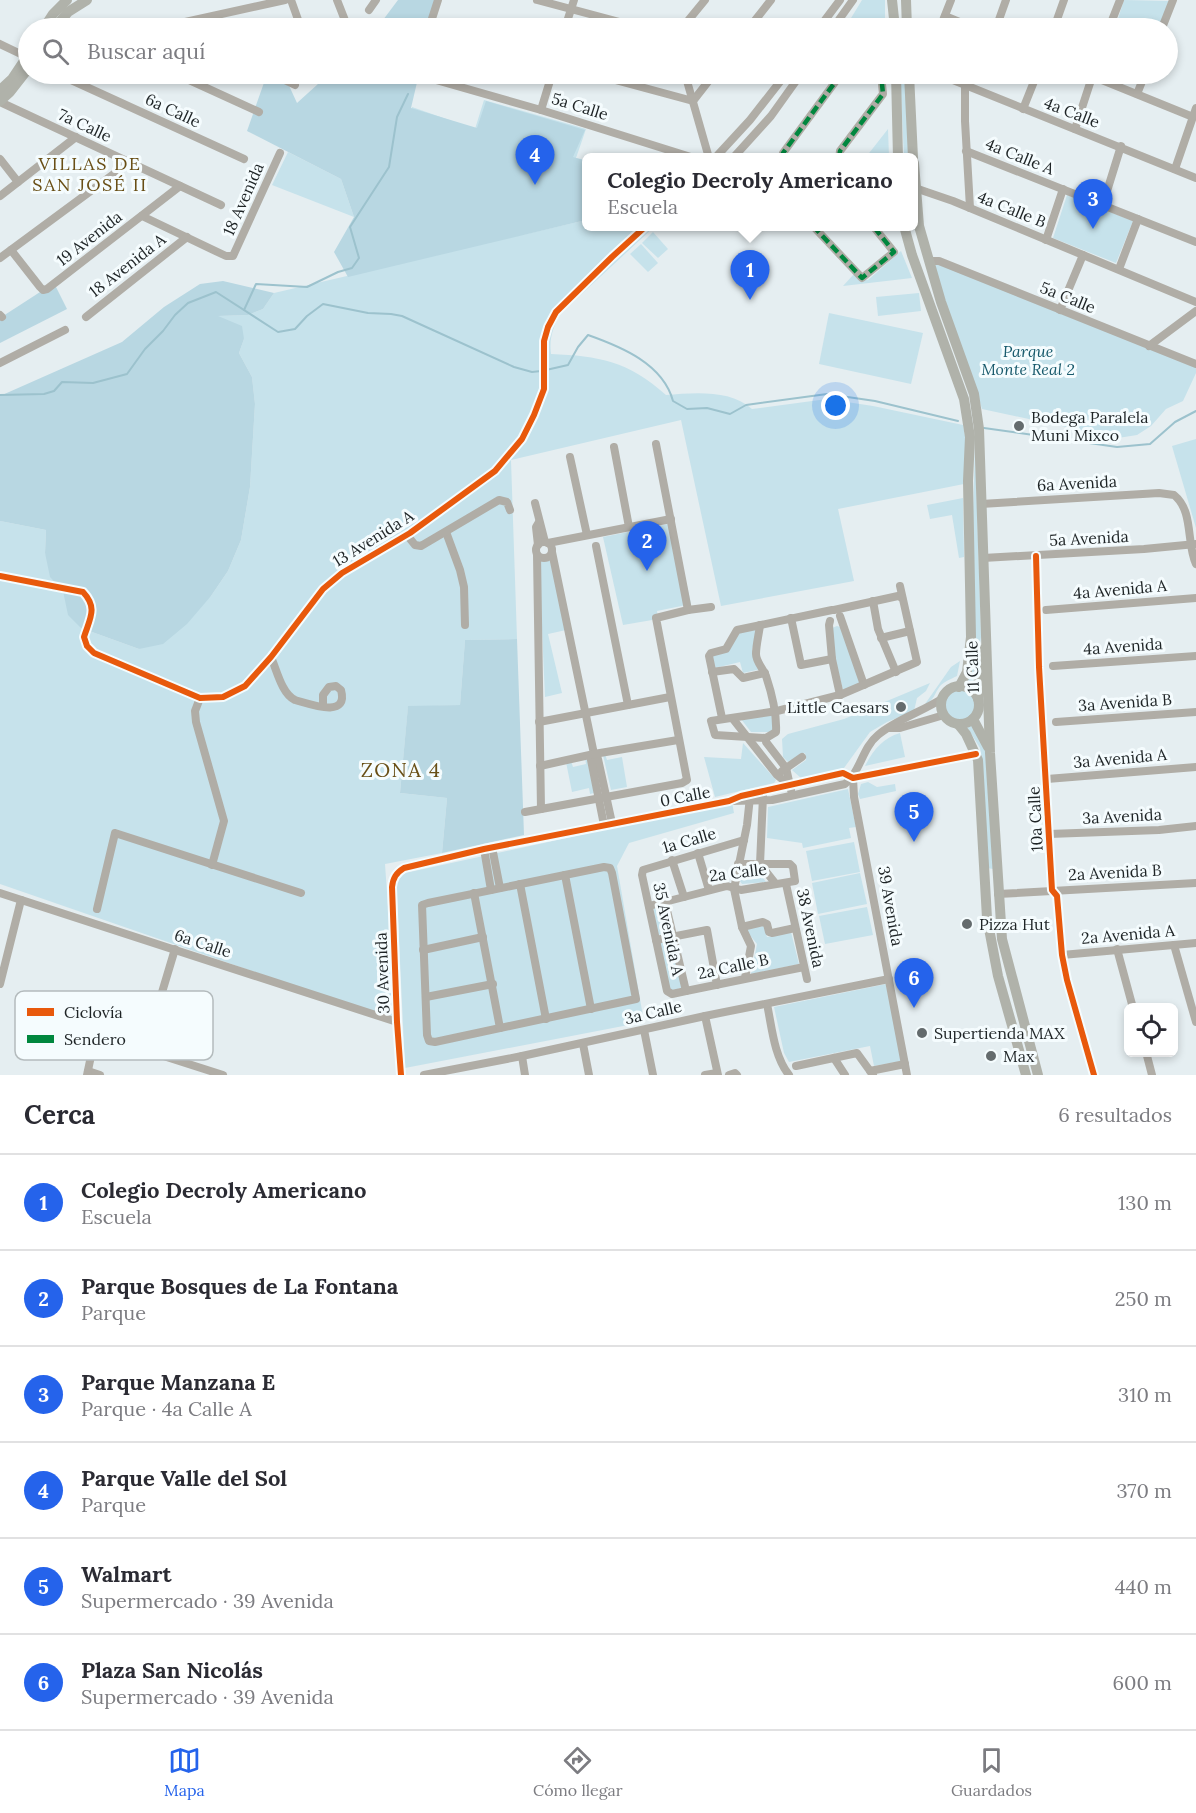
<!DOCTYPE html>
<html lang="es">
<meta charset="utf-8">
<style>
:root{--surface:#fff;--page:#f2f2f3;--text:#2b2b33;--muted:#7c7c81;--line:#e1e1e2;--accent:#2563eb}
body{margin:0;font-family:Lora,serif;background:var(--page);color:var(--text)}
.controls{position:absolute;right:18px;bottom:18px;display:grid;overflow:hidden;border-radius:9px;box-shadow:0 3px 9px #0003}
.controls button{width:54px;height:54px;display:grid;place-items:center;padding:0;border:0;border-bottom:2px solid var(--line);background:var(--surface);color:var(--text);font:30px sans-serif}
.you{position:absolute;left:836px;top:406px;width:21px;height:21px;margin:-15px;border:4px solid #fff;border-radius:50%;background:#1a73e8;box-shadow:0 0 0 9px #1a73e833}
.badge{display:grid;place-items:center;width:39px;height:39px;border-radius:50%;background:var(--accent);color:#fff;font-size:20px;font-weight:700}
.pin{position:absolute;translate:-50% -50px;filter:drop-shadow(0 2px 3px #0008)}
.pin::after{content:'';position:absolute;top:32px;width:21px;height:18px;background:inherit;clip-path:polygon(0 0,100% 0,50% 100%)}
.popup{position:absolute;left:582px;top:153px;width:336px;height:78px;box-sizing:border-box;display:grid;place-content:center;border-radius:9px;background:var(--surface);filter:drop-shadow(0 2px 4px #0005);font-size:20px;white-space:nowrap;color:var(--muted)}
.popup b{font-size:22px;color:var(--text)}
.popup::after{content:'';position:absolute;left:50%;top:100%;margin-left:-12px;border:12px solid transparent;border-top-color:var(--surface)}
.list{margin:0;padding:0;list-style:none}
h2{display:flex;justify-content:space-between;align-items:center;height:78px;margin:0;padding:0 24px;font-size:26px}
h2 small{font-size:20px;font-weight:400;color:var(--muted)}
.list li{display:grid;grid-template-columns:39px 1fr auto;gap:18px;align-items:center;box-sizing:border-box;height:96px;padding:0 24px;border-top:2px solid var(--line)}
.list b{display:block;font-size:22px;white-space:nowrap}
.list p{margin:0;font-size:20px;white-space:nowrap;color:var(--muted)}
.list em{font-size:20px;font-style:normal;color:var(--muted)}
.icon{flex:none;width:33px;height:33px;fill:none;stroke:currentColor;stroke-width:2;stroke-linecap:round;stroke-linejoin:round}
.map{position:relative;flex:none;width:1196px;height:1075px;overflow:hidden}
.search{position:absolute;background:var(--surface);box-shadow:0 3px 9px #0003;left:18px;right:18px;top:18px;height:66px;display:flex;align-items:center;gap:15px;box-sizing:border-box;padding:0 21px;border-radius:33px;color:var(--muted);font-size:22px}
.sheet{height:654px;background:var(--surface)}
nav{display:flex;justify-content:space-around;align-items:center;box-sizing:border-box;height:84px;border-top:2px solid var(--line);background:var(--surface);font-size:16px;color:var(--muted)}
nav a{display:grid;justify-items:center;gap:3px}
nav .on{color:var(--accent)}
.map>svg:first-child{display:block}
.green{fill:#c6e2eb}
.forest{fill:#b8d7e2}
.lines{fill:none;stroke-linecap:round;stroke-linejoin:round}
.stream{stroke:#9cc2cd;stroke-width:2}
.minor{stroke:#b0ada6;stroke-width:8}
.major{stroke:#b0b2aa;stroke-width:10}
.quiet{stroke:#00873e;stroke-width:4.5;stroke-dasharray:9 4.5;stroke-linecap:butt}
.cycleway-casing{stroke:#f5fcfe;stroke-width:10}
.cycleway{stroke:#e8590c;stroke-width:6}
.poi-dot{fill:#646b6d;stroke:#f5fcfe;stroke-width:2}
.labels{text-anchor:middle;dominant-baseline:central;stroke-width:6;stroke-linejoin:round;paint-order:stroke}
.street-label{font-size:16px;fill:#1e2426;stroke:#f5fcfe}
.park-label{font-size:16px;font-style:italic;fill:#185a6c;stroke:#f5fcfe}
.poi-label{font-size:16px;fill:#1e2426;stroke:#f5fcfe;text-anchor:start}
.neighbourhood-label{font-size:18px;letter-spacing:1.5px;fill:#694f16;stroke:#f5fcfe}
.quarter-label{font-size:20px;letter-spacing:1.5px;fill:#694f16;stroke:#f5fcfe}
.key{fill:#f5fcfe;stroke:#b4bbbd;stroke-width:1.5}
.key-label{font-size:16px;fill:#1e2426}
</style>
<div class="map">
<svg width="1196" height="1075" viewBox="0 0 1196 1075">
<rect width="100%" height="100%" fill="#e5eef1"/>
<g class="green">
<path d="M862 0H885V28H845Z"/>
<path d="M1124 0 1169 1 1159 28H1115Z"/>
<path d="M900 74H906L911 157H904Z"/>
<path d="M484 100 586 129 576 158 586 160V213L522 235 586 220V226L654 227 560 314C553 328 549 338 551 354 599 356 628 361 666 395 693 393 730 389 752 409L827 399 873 406 963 425 966 441 964 484 838 509 854 581 721 606 681 420 511 460 517 639 465 640 460 705 408 707 400 793 447 798 442 853 385 864 396 1021 0 884V521L46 530 45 553 81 628 139 649 211 596 228 571 241 540 250 487 255 404 252 377 239 353 244 339 216 316 248 315 263 309 274 293 437 255 403 156 412 107 475 129Z"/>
<path d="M888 129 889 157H866Z"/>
<path d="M288 152 341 179 354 217 272 185Z"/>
<path d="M1067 195 1133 221 1116 263 1053 238Z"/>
<path d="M653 232 668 249 658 258 642 243Z"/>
<path d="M641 244 658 263 648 272 630 254Z"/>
<path d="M901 251 912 278 843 286 854 274 861 280H868Z"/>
<path d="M933 260 1196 365V373L1183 401 1166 409 1151 426 1137 435 1118 438 982 409 977 393 943 302Z"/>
<path d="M919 293 921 311 878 316 876 297Z"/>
<path d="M829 313 923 333 911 384 819 364Z"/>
<path d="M1196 439V528L1172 446Z"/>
<path d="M975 444 981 637 976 665V686L968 681Z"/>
<path d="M963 498 964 557 959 558 952 515 930 519 927 505Z"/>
<path d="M673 523 691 604 657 611 658 619 623 625 603 537Z"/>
<path d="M550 558 566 630 548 634 562 693 545 697 539 560 544 561Z"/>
<path d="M758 626 752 650 761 669 743 673 740 662 715 668 712 654 729 650 741 630Z"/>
<path d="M837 626 840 627 861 683 843 690 835 658 832 628Z"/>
<path d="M960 661 957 676C951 679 945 681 940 686 934 694 934 701 925 704L951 667Z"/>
<path d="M930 683 926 691 917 698 914 711 887 722 870 732 844 768 801 778 792 770 806 760 805 753 788 762 783 757 782 739 788 734 844 719Z"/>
<circle cx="960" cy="705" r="15"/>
<path d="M773 714 775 727 770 732H751L741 719Z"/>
<path d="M971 725 985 747 993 869 987 868 982 759 980 748 967 727Z"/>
<path d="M900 733 905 757 865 766C873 750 883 738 900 733Z"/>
<path d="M743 743 776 780 774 783 715 797 704 757 741 759Z"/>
<path d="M605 754 607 760 622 757 627 787 611 790 603 755Z"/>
<path d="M588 757 594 793 590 794 589 788 572 792 566 762 571 761 573 767 586 764 585 758Z"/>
<path d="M868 782 877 787 895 784 896 791 860 799 858 794 861 784Z"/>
<path d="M848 789 856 827 849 828 851 838 803 848 802 843 767 838 768 807Z"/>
<path d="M732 802 734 813 629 843 617 866 644 1022 405 1068 396 875Z"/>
<path d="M854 842 860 872 812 881 806 851Z"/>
<path d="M756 868 766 882 742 884 739 880 743 869Z"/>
<path d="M860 873 867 904 818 914 812 883Z"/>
<path d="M663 904 669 932 658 935 653 907Z"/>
<path d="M867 907 873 935 825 944 819 916Z"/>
<path d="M764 926 767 937 791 932 799 964 751 974 757 944 745 929Z"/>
<path d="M671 938 682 988 668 991 658 941Z"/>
<path d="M886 984 902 1061 874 1066 870 1046 789 1062 784 1053 774 1007Z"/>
</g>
<g class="forest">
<path d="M398 0H438L431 28H377Z"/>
<path d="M329 74H419L411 108 477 128 486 101 585 130 573 157 586 161V220L348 277 334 252 354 217 341 179 247 131 266 77 286 79 297 103Z"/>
<path d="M223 281 274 293 263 309 248 315 218 316 242 326 244 339 239 353 252 377 255 404 250 487 241 540 228 571 211 596 187 624 163 644 139 649 81 628 68 615 63 591 50 577 45 553 46 530 0 521V396L122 342 164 307 200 284Z"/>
<path d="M54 283 67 309 0 343V318Z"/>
<path d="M517 639 524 835 442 853 447 798 400 793 408 706 460 705 465 640Z"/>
</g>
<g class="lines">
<g class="stream">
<path d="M244 310 256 284 307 287 338 272 352 268 359 258 350 227 389 167 397 117 408 94"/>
<path d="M546 370 568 365 578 347 588 335C622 347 663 364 673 401L687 409 707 408 730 414 746 405 827 394 875 401 958 421"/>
<path d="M0 395 44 394 54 391 62 382 93 383 127 374 145 349 163 331 175 315 188 303 216 292 278 332 295 329 307 316 323 304 368 313 391 314 402 316 514 367 532 372 541 371"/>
<path d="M984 428 1117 447 1150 444 1175 422 1196 411"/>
</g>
<g class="minor">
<path d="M291 0 301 28"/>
<path d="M337 0 348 28"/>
<path d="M537 0 642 28"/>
<path d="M369 10 376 0"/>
<path d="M945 16 974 28"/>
<path d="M60 21 77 28"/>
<path d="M431 24 444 28"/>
<path d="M158 28 285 0"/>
<path d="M429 28 438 0"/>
<path d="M565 28 574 0"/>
<path d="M682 28 705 0"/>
<path d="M749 28 771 0"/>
<path d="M819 28 840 0"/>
<path d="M833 28 853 0"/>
<path d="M940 28 951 0"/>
<path d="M996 28 1006 0"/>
<path d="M1054 28 1064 0"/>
<path d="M1109 28 1120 0"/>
<path d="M1162 28 1173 0"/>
<path d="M0 44 27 57"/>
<path d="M58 74 244 159"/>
<path d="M176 74 259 112"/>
<path d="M272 74 295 85"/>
<path d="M420 74 422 76 541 110 694 158"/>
<path d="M593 74 693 101 714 74"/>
<path d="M685 74 709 158"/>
<path d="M938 74 1196 178"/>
<path d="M1092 76 1193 117"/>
<path d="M965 85V121L970 208"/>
<path d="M1137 94 1145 74"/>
<path d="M0 102 221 205"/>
<path d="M1023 109 1037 74"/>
<path d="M541 110 552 74"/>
<path d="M1075 129 1093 74"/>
<path d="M966 151 1196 242"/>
<path d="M715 158 750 120 786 74"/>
<path d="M733 158 771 116 801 74"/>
<path d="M782 158 783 153 841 74"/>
<path d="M839 158 840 151 883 94 881 74"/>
<path d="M0 159 18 182"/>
<path d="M1175 169 1196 108"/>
<path d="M915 188 953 201 1196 302"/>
<path d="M0 196 76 137"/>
<path d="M1103 204 1121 146"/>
<path d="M142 216 226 256H233L280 153"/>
<path d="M813 226 862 278 894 252 873 226"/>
<path d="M1046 240 1063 189"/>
<path d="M11 250 40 287 43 290 47 289 180 186"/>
<path d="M0 258 130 162"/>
<path d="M929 261H939L1196 364"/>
<path d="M1119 269 1138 219"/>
<path d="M1060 310 1083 255"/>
<path d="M0 315 2 317"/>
<path d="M86 317 187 237"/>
<path d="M1149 346 1196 311"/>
<path d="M0 363 65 330"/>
<path d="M656 444 688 610"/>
<path d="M614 447 629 527"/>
<path d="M570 457 587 535"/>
<path d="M535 503 545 542"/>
<path d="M981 504 1159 493 1174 495C1194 511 1186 543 1196 564"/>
<path d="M446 532 460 570 464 587 465 625"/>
<path d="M407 535 415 545 421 546 499 500 507 502 510 510"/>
<circle cx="544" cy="550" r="8"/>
<path d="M548 543 671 519"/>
<path d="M538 545 536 527 539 522"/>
<path d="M596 546 628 705"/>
<path d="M552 552 594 754 598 759 612 823"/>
<path d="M537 555 541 809"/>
<path d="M1036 556 1039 667 1052 890 1057 896 1062 955 1067 980 1094 1075"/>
<path d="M983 558 1144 549 1196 544"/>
<path d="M0 576 83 592C98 608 90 618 84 637L87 646 94 653 200 698 223 697 245 686 271 657 323 589 342 573 410 533 495 471 522 439 534 415 544 389V341L548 327 556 312 612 257 646 226"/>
<path d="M873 601 878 629 896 672"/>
<path d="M834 610 898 596 902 598"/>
<path d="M1046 610 1196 598"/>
<path d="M840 616 864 685"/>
<path d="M791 618 801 665 832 659"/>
<path d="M830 621 829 625 832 659 840 695"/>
<path d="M760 625C759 634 756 645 756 654 756 662 763 668 766 676 772 694 777 713 776 732L766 738V742L786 768 791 790"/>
<path d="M881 638 910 631"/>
<path d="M271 657C277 671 282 694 295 700 310 704 349 719 341 690L336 686 329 687 323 695V706"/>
<path d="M1053 666 1196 656"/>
<path d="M712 672 734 669 743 678 765 673"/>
<path d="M200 698 195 711 196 722 224 821 212 865"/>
<path d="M722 718 709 656 711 653 726 649 737 630 832 610"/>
<path d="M733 719 777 775 789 785"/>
<path d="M539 722 670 697"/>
<path d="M1056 722 1196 712"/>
<path d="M890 728H900L944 715"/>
<path d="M766 738 715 735 711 721 777 711 840 695 917 662 900 586"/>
<path d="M594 754 591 760 604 825"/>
<path d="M540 766 594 754 678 740"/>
<path d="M782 771 802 757"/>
<path d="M853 778 854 797 907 1075"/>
<path d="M1047 779 1196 767"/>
<path d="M763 796 760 864 775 883"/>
<path d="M730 801 772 800 845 784C861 771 862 748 878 735 897 719 922 712 943 698"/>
<path d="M525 812 682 783 687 780 656 618 688 610 711 607"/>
<path d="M1049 834 1159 830 1196 826"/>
<path d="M744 840 643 870 642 875 667 991 672 994 686 991 804 967"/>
<path d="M492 847 500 888"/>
<path d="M484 849 491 890"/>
<path d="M698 853 709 890"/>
<path d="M672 860 684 897"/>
<path d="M604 867 610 868 612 873 636 999 435 1042 429 1041 427 1035 422 905 428 903Z"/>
<path d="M565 875 591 1009"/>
<path d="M520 884 546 1019"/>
<path d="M786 884 807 979"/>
<path d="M0 893 397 1022"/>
<path d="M474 893 500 1028"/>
<path d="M998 894 1196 883"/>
<path d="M665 902 686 991"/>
<path d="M649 906 727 886 741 890 795 881 793 867 790 864H738"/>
<path d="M97 909 115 833 301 893"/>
<path d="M742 927 763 922 767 924 769 932 772 933 795 928"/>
<path d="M656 940 707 930 717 985"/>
<path d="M1174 945 1196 1022"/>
<path d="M1117 949 1133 1008"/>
<path d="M423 950 483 937"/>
<path d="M1062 955 1196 943"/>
<path d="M745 978 751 946 742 927 734 889 747 825 750 797"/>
<path d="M0 984 21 900"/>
<path d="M426 997 493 984"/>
<path d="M767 1004C772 1028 774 1056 789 1075"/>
<path d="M705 1016 718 1075"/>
<path d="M644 1030 653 1075"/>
<path d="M583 1044 589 1075"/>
<path d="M145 1049 175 949"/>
<path d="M1146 1052 1152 1075"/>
<path d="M522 1056 525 1075"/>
<path d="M834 1058 845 1075"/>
<path d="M796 1066 857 1053 873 1075"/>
<path d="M88 1071 100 1075"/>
<path d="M870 1071 905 1064"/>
<path d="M87 1075 95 1037 98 1035 223 1075"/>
<path d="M401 1075 397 1022 392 887C393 878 396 873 404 868L484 849 729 801 741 796 843 773 853 778 976 754"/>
<path d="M424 1075 522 1056 705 1016 889 979"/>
<path d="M705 1075 717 1073"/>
<path d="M729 1075 735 1073 737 1075"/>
</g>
<g class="major">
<path d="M892 0 895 28"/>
<path d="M906 0 907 28"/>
<path d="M44 28 53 14 67 0"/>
<path d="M55 28 68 12 87 0"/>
<path d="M896 74 898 158"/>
<path d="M909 74 913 158"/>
<path d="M0 90 12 79 28 55"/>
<path d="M0 101 10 92 28 69"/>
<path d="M914 163 919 226 941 302 974 394 979 429 990 753 1002 939 1038 1075"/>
<path d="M904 226 912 255 964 399 970 437 968 481 971 637 967 672 959 687"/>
<circle cx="960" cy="705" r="19"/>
<path d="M978 699 979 665 984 649"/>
<path d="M973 719 988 747"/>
<path d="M958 724 966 734 978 760 987 918 998 976 1026 1075"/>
</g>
<g class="quiet">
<path d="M782 158 783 153 841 74"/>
<path d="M839 158 840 151 883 94 881 74"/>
<path d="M813 226 862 278 894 252 873 226"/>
</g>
<defs>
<g id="cycleway">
<path d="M1036 556 1039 667 1052 890 1057 896 1062 955 1067 980 1094 1075"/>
<path d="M0 576 83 592C98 608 90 618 84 637L87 646 94 653 200 698 223 697 245 686 271 657 323 589 342 573 410 533 495 471 522 439 534 415 544 389V341L548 327 556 312 612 257 646 226"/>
<path d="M401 1075 397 1022 392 887C393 878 396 873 404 868L484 849 729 801 741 796 843 773 853 778 976 754"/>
</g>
</defs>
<use href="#cycleway" class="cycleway-casing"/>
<use href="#cycleway" class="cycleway"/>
</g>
<g class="poi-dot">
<circle cx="1019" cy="426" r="6"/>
<circle cx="901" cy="707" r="6"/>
<circle cx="967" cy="924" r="6"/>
<circle cx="922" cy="1033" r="6"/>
<circle cx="991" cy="1056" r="6"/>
</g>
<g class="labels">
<g class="street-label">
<text transform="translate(580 106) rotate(17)">5a Calle</text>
<text transform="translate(173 110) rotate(25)">6a Calle</text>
<text transform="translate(1072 112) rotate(21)">4a Calle</text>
<text transform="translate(85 125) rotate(25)">7a Calle</text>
<text transform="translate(1020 156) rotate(22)">4a Calle A</text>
<text transform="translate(243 199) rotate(-66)">18 Avenida</text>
<text transform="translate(1012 209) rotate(22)">4a Calle B</text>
<text transform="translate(89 238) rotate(-38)">19 Avenida</text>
<text transform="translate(127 265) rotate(-38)">18 Avenida A</text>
<text transform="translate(1068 297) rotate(22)">5a Calle</text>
<text transform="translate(1077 483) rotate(-3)">6a Avenida</text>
<text transform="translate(373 538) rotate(-32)">13 Avenida A</text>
<text transform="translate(1089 538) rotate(-3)">5a Avenida</text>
<text transform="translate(1120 589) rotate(-5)">4a Avenida A</text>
<text transform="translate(1123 646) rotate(-4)">4a Avenida</text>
<text transform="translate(972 667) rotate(-92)">11 Calle</text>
<text transform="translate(1125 702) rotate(-4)">3a Avenida B</text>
<text transform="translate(1120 758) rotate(-5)">3a Avenida A</text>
<text transform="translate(685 796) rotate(-11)">0 Calle</text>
<text transform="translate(1122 816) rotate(-3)">3a Avenida</text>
<text transform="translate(1035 819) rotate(-93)">10a Calle</text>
<text transform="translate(689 840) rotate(-16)">1a Calle</text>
<text transform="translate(738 872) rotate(-7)">2a Calle</text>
<text transform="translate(1115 872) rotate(-3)">2a Avenida B</text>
<text transform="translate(891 906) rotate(80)">39 Avenida</text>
<text transform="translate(811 928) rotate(78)">38 Avenida</text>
<text transform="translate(669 929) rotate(78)">35 Avenida A</text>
<text transform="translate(1128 934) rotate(-5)">2a Avenida A</text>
<text transform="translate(203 943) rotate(18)">6a Calle</text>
<text transform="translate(733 966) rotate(-12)">2a Calle B</text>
<text transform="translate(382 973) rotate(-92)">30 Avenida</text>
<text transform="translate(653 1012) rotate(-13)">3a Calle</text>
</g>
<g class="park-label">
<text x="1028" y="351">Parque<tspan x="1028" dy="18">Monte Real 2</tspan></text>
</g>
<g class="poi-label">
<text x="1031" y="417">Bodega Paralela<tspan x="1031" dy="18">Muni Mixco</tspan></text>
<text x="889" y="707" text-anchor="end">Little Caesars</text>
<text x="979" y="924">Pizza Hut</text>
<text x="934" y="1033">Supertienda MAX</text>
<text x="1003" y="1056">Max</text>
</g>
<g class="neighbourhood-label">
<text x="90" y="163">VILLAS DE<tspan x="90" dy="21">SAN JOSÉ II</tspan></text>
</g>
<g class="quarter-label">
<text x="401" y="769">ZONA 4</text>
</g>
</g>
<rect x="15" y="991" width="198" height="69" rx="9" class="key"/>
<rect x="27" y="1008" width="27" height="8" fill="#e8590c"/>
<rect x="27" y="1035" width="27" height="8" fill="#00873e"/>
<g class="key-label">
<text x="64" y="1018">Ciclovía</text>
<text x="64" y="1045">Sendero</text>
</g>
</svg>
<div class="controls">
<button><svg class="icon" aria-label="locate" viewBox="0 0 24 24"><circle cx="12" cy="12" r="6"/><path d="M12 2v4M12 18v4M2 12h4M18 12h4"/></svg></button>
</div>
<div class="you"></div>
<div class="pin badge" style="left:750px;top:300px">1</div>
<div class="popup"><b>Colegio Decroly Americano</b>Escuela</div>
<div class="pin badge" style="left:647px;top:571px">2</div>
<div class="pin badge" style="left:1093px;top:229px">3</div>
<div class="pin badge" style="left:535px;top:185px">4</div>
<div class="pin badge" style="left:914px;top:842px">5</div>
<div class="pin badge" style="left:914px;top:1008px">6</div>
<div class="search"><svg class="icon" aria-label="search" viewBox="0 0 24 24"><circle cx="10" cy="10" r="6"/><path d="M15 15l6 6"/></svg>Buscar aquí</div>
</div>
<section class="sheet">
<h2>Cerca<small>6 resultados</small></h2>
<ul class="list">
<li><span class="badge">1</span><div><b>Colegio Decroly Americano</b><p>Escuela</p></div><em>130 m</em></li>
<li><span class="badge">2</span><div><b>Parque Bosques de La Fontana</b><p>Parque</p></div><em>250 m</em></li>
<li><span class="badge">3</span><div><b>Parque Manzana E</b><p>Parque · 4a Calle A</p></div><em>310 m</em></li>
<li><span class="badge">4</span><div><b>Parque Valle del Sol</b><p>Parque</p></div><em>370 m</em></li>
<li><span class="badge">5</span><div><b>Walmart</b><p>Supermercado · 39 Avenida</p></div><em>440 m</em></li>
<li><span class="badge">6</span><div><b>Plaza San Nicolás</b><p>Supermercado · 39 Avenida</p></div><em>600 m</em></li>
</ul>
</section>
<nav>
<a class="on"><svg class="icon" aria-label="map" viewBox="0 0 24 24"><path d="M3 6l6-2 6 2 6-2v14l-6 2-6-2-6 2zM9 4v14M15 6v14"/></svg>Mapa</a>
<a><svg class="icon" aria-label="directions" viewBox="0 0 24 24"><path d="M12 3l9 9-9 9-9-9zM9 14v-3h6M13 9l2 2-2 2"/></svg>Cómo llegar</a>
<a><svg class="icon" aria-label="saved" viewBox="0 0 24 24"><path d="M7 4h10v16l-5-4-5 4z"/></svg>Guardados</a>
</nav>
